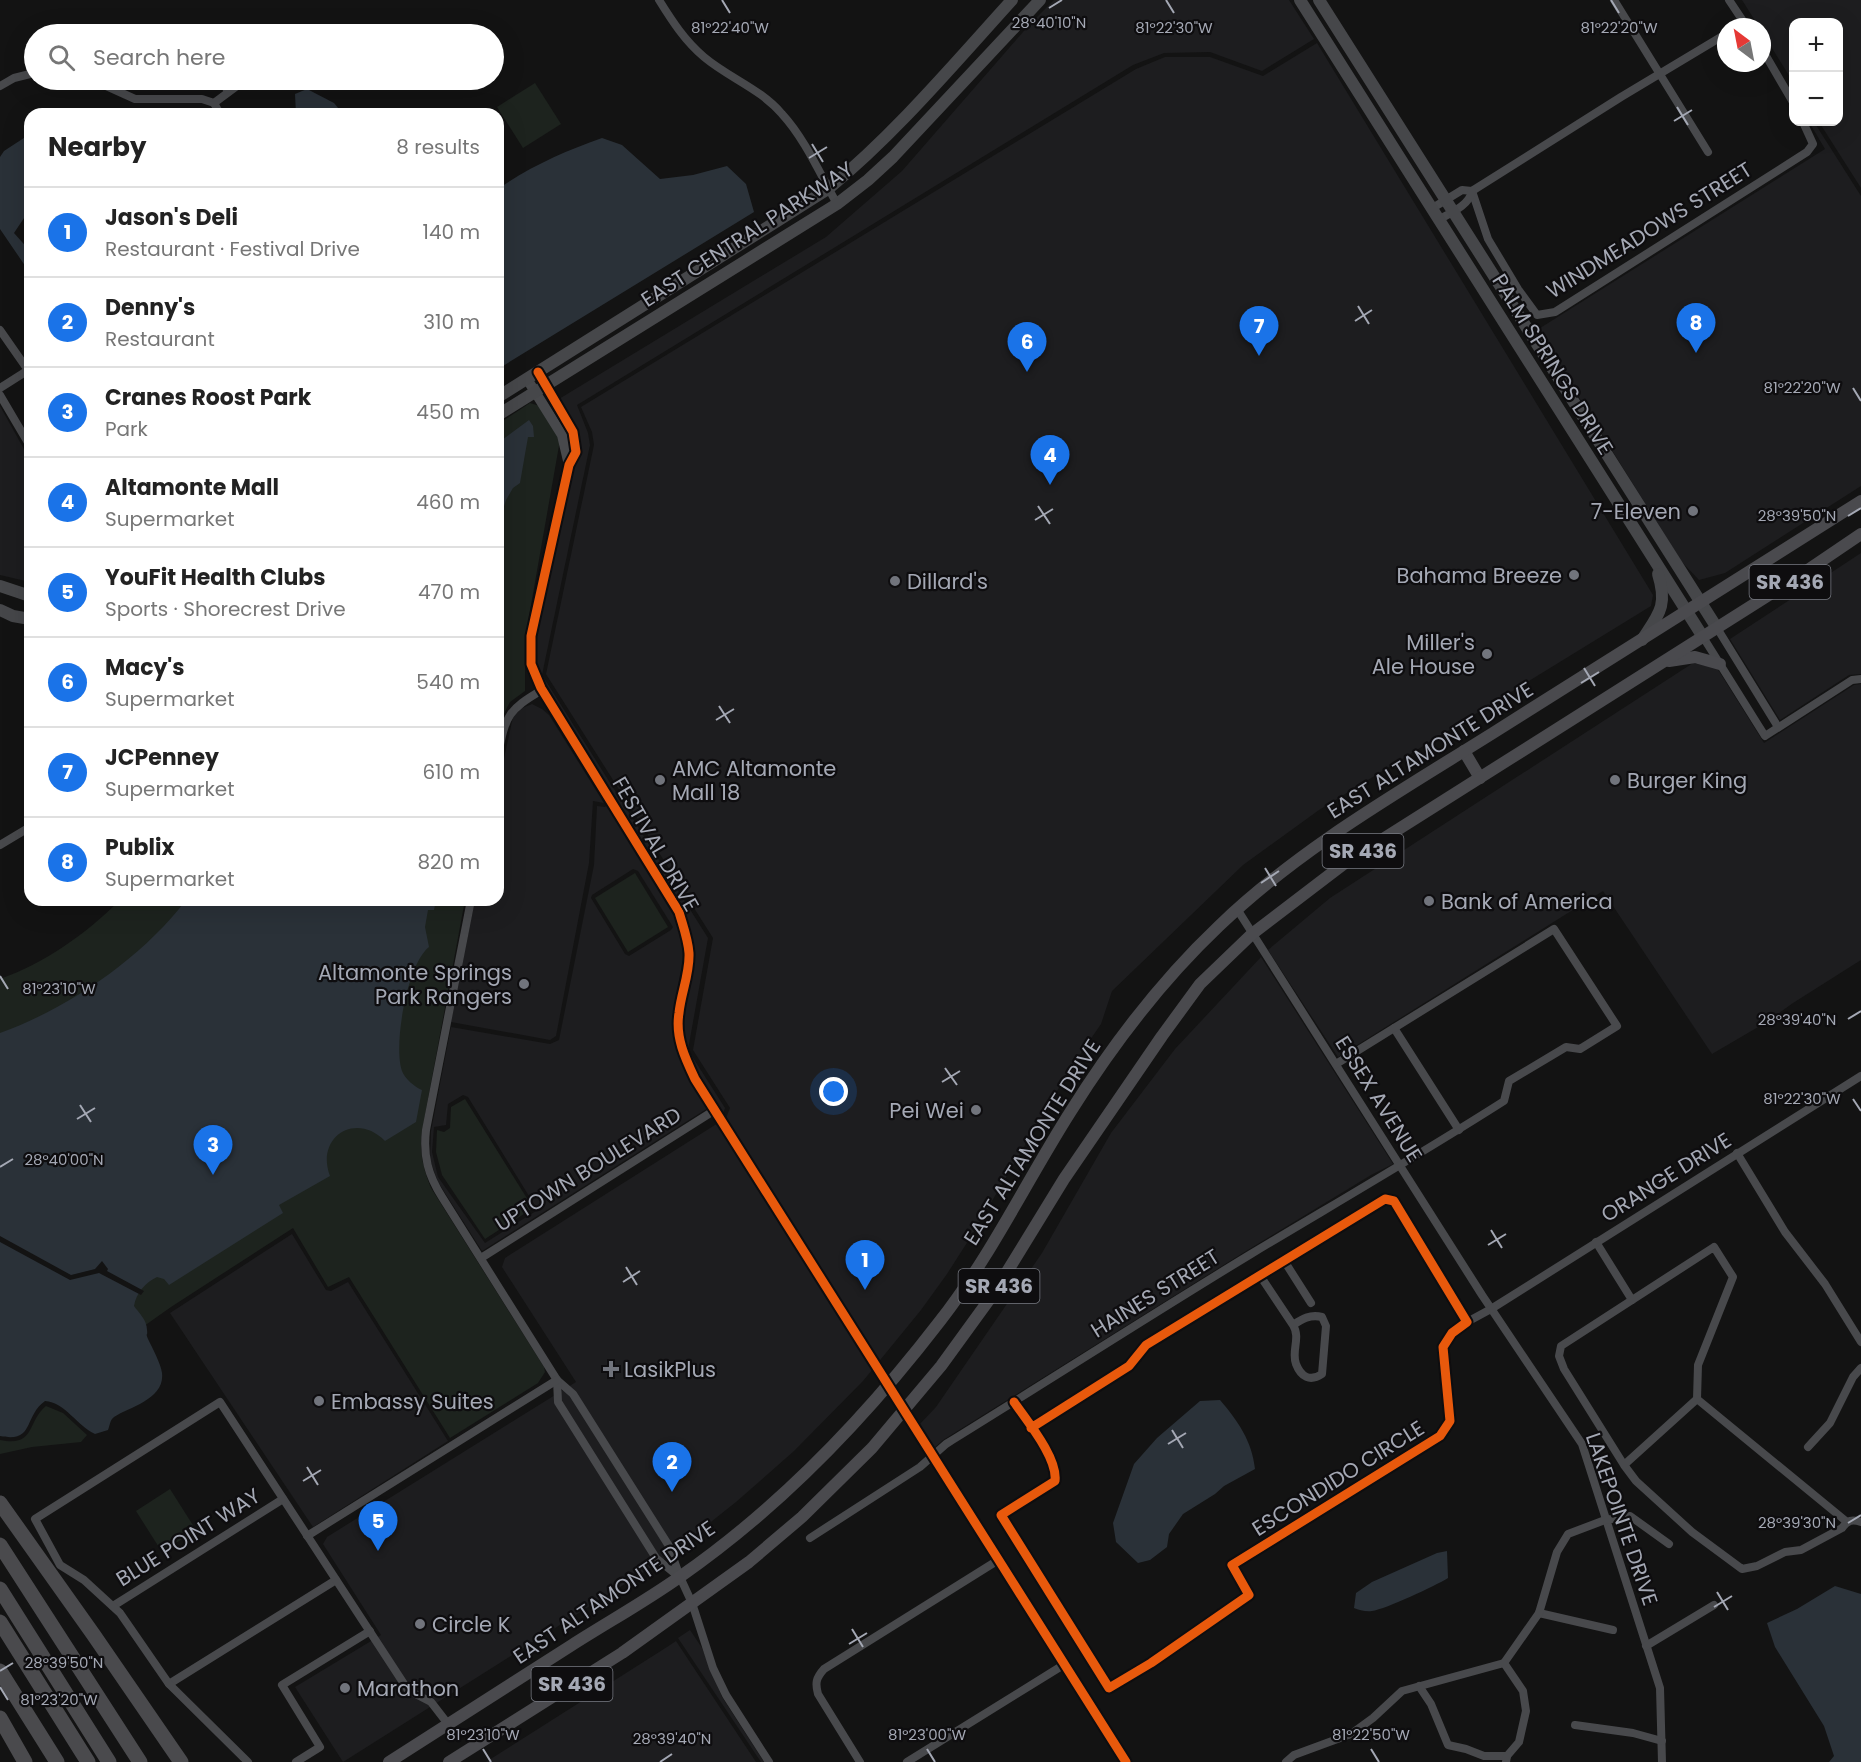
<!DOCTYPE html>
<meta charset="utf-8">
<style>
:root{--surface:#fff;--page:#f6f6f6;--text:#222;--muted:#767676;--line:#e0e0e0;--accent:#1a73e8}
body{margin:0;font-family:Poppins,sans-serif;background:var(--page);color:var(--text)}
.controls{position:absolute;right:18px;top:18px;display:grid;overflow:hidden;border-radius:12px;box-shadow:0 6px 24px #0002}
.controls button{width:54px;height:54px;display:grid;place-items:center;padding:0;border:0;border-bottom:2px solid var(--line);background:var(--surface);color:var(--text);font:30px sans-serif}
.compass{position:absolute;left:1717px;top:18px;width:54px;height:54px;border-radius:50%;background:var(--surface);box-shadow:0 6px 24px #0002;rotate:328deg}
.you{position:absolute;left:834px;top:1092px;width:21px;height:21px;margin:-15px;border:4px solid #fff;border-radius:50%;background:#1a73e8;box-shadow:0 0 0 9px #1a73e833}
.badge{display:grid;place-items:center;width:39px;height:39px;border-radius:50%;background:var(--accent);color:#fff;font-size:20px;font-weight:700}
.pin{position:absolute;translate:-50% -50px;filter:drop-shadow(0 2px 3px #0008)}
.pin::after{content:'';position:absolute;top:32px;width:21px;height:18px;background:inherit;clip-path:polygon(0 0,100% 0,50% 100%)}
.list{margin:0;padding:0;list-style:none}
h2{display:flex;justify-content:space-between;align-items:center;height:78px;margin:0;padding:0 24px;font-size:26px}
h2 small{font-size:20px;font-weight:400;color:var(--muted)}
.list li{display:grid;grid-template-columns:39px 1fr auto;gap:18px;align-items:center;box-sizing:border-box;height:90px;padding:0 24px;border-top:2px solid var(--line)}
.list b{display:block;font-size:22px;white-space:nowrap}
.list p{margin:0;font-size:20px;white-space:nowrap;color:var(--muted)}
.list em{font-size:20px;font-style:normal;color:var(--muted)}
.icon{flex:none;width:33px;height:33px;fill:none;stroke:currentColor;stroke-width:2;stroke-linecap:round;stroke-linejoin:round}
.map{position:relative;flex:none;width:1861px;height:1762px;overflow:hidden}
.search{position:absolute;background:var(--surface);box-shadow:0 6px 24px #0002;left:24px;top:24px;width:480px;height:66px;display:flex;align-items:center;gap:15px;box-sizing:border-box;padding:0 21px;border-radius:33px;color:var(--muted);font-size:22px}
.panel{position:absolute;background:var(--surface);box-shadow:0 6px 24px #0002;left:24px;top:108px;width:480px;height:798px;border-radius:18px}
.map>svg:first-child{display:block}
.built{fill:#1d1d1f;fill-rule:evenodd}
.green{fill:#1d231e}
.water{fill:#2a3138}
.pier{fill:#131313}
.lines{fill:none;stroke-linecap:round;stroke-linejoin:round}
.minor{stroke:#48494c;stroke-width:8}
.tertiary{stroke:#48494c;stroke-width:10}
.secondary{stroke:#46474a;stroke-width:12}
.primary{stroke:#4a4a4e;stroke-width:12}
.motorway{stroke:#4a4a4d;stroke-width:15}
.cycleway-casing{stroke:#0e0d0f;stroke-width:13}
.cycleway{stroke:#e8590c;stroke-width:9}
.ticks{fill:none;stroke:#a4a8b4;stroke-width:2}
.poi-dot{fill:#71747c;stroke:#0e0d0f;stroke-width:2}
.labels{text-anchor:middle;dominant-baseline:central;stroke-width:4.5;stroke-linejoin:round;paint-order:stroke}
.shield{fill:#0e0d0f;stroke:#777a82;stroke-width:1.5}
.shield-label{font-size:20px;font-weight:bold;fill:#a4a8b4}
.street-label{font-size:21px;fill:#a4a8b4;stroke:#0e0d0f}
.poi-label{font-size:21px;fill:#a4a8b4;stroke:#0e0d0f;text-anchor:start}
.ticks-label{font-size:15px;text-anchor:middle;fill:#a4a8b4;stroke:#0e0d0f;stroke-width:4.5;stroke-linejoin:round;paint-order:stroke}
</style>
<div class="map">
<svg width="1861" height="1762" viewBox="0 0 1861 1762">
<rect width="100%" height="100%" fill="#131313"/>
<g class="built">
<path d="M1054 0H1289L1314 39 1262 71 1210 52 1164 53 1133 65 577 405 588 433 590 445 542 675 708 938 688 1050 725 1108 723 1114 700 1077 685 1043 683 1016 695 952 684 911 546 687 536 664V637L575 460 573 438 554 402 826 237 902 171 1030 24Z"/>
<path d="M1742 0H1861V188L1819 122H1838V22H1794L1793 82 1762 32V27H1759Z"/>
<path d="M1317 43 1653 595 1651 606 1319 810 1243 865 1112 991 1101 1024 1070 1069 970 1238 947 1274 921 1310 863 1381 794 1451 736 1502 697 1533 685 1546 343 1762 295 1687 381 1635 323 1544 327 1537 576 1382 502 1267 505 1258 726 1118 730 1108 693 1050 713 938 546 674 594 445 592 432 581 407 1136 69 1165 57H1210L1263 76Z"/>
<path d="M1809 122H1814L1861 196V486L1725 573 1699 580 1681 561 1537 330 1825 149Z"/>
<path d="M0 406 30 460V582L0 575Z"/>
<path d="M1861 553V674L1849 675 1780 720 1730 639Z"/>
<path d="M1693 663 1717 668 1764 743 1854 685 1861 684V960L1793 1003 1765 1023 1712 1054 1603 891 1338 1057 1268 950 1330 898Z"/>
<path d="M532 704 542 709 549 715 604 803 593 801 589 863 556 1036 550 1040 451 1022 475 900H498V786L513 717 520 709Z"/>
<path d="M608 804 675 914 683 940 684 954 673 1013 674 1040 676 1049 708 1108 482 1251 438 1182 430 1160 431 1131 451 1027 550 1044 559 1040 594 865 597 806 605 807ZM633 869 638 871 673 927 671 930 629 956 625 954 591 898 592 895ZM463 1095 468 1097 537 1209 536 1211 485 1243 438 1177 432 1152 434 1127 446 1125 448 1104Z"/>
<path d="M1261 957 1393 1164 1371 1175 1246 1251 943 1440 934 1448 919 1425 936 1407 1042 1253 1111 1133 1175 1049Z"/>
<path d="M292 1234 326 1290 331 1291 348 1282 448 1441 313 1527 170 1313Z"/>
<path d="M690 1630 702 1648 722 1697 764 1762H761L678 1638Z"/>
<path d="M676 1641 756 1762H486L667 1647Z"/>
</g>
<g class="green">
<path d="M535 83 561 124 523 148 497 107Z"/>
<path d="M530 403 543 407 560 440 525 639V691L510 702 498 725V424Z"/>
<path d="M635 873 668 927 628 952 595 898Z"/>
<path d="M120 900H465L422 1131C419 1152 423 1168 431 1188L544 1367 545 1372 538 1383 450 1438 349 1277 328 1287 293 1228 171 1307 130 1336 0 1269V979C45 963 86 934 120 900Z"/>
<path d="M465 1099 533 1208 485 1239 442 1175 436 1152 437 1130 444 1132 450 1128 451 1107Z"/>
<path d="M46 1406 63 1413 87 1435 81 1442 32 1447 0 1454V1440C36 1447 26 1423 46 1406Z"/>
<path d="M170 1489 196 1530 162 1552 136 1511Z"/>
</g>
<g class="water">
<path d="M307 89 334 103 343 114H296L295 94Z"/>
<path d="M30 134V209L14 233 30 251V273L0 229V157L4 151Z"/>
<path d="M602 138 622 145 660 179 693 175 727 166 746 184 754 212 498 369V189C531 166 565 151 602 138Z"/>
<path d="M529 420 533 426 534 437H528L520 483 513 488 506 500 498 525V443Z"/>
<path d="M186 900H436L434 910H428L425 927 429 947C407 964 393 1046 402 1071 405 1079 415 1087 422 1090L416 1122 385 1141C356 1111 315 1137 330 1176L279 1205 283 1213 169 1285 164 1279 157 1277C146 1282 136 1293 134 1306 139 1313 147 1320 147 1330 148 1338 145 1331 148 1339 152 1347 161 1364 162 1373 165 1399 130 1407 114 1417 110 1420 110 1425 108 1430L95 1434C77 1426 65 1402 45 1401 23 1417 35 1443 0 1436V1033C69 1008 142 958 186 900Z"/>
<path d="M1220 1400C1238 1421 1252 1441 1255 1469L1224 1486 1215 1494 1183 1514 1169 1534 1167 1547 1150 1560 1138 1563 1116 1542 1113 1523 1134 1464 1157 1438 1200 1401Z"/>
<path d="M1447 1551 1448 1578C1435 1586 1386 1609 1372 1611 1366 1612 1359 1610 1354 1608L1356 1593 1372 1582 1437 1553Z"/>
<path d="M1835 1586 1861 1594V1762H1829L1834 1756 1824 1726 1775 1647 1767 1623 1797 1609Z"/>
</g>
<path class="pier" d="M0 1236 71 1275 95 1269 102 1261 108 1269 107 1271 144 1291 141 1295 99 1273 70 1280 0 1242Z"/>
<g class="lines">
<g class="minor">
<path d="M659 0C672 21 685 41 704 57 729 78 761 89 782 114 805 139 820 174 837 204"/>
<path d="M1614 0 1708 152"/>
<path d="M1729 0 1747 27"/>
<path d="M1762 49 1794 104"/>
<path d="M93 80 135 99H202L214 103 220 114"/>
<path d="M221 80 228 91"/>
<path d="M0 86 14 78 34 73"/>
<path d="M214 103 245 80"/>
<path d="M1472 191 1488 239 1518 289 1537 315 1555 312 1807 152 1813 144 1803 122"/>
<path d="M1431 209 1462 190 1472 191 1621 97 1726 34"/>
<path d="M1438 220C1450 213 1469 206 1472 191"/>
<path d="M0 330 30 373"/>
<path d="M0 388 30 369"/>
<path d="M0 395 30 446"/>
<path d="M1717 628 1778 727"/>
<path d="M1703 637 1765 736 1852 680 1861 679"/>
<path d="M498 754C506 715 508 710 542 690"/>
<path d="M0 845 30 827"/>
<path d="M471 900 426 1130C423 1156 428 1175 442 1197L557 1380 573 1394 669 1546 680 1577 692 1603 713 1668 726 1695 769 1762"/>
<path d="M1237 909 1482 1295 1582 1444 1660 1688 1662 1762"/>
<path d="M1394 1028 1459 1130"/>
<path d="M1737 1153 1785 1232 1825 1284 1861 1342"/>
<path d="M1596 1242 1632 1300"/>
<path d="M481 1258 715 1110"/>
<path d="M1283 1259 1311 1303"/>
<path d="M1259 1274 1293 1325C1301 1338 1291 1351 1296 1364 1301 1377 1310 1382 1322 1374L1326 1326 1322 1317C1310 1314 1302 1319 1293 1325"/>
<path d="M1467 1322 1491 1309 1861 1076"/>
<path d="M557 1380 558 1402 656 1558 679 1577"/>
<path d="M1697 1399 1847 1522"/>
<path d="M1014 1402C1027 1421 1058 1458 1055 1481L1001 1515 1109 1688 1151 1663 1249 1595 1232 1565 1440 1436 1450 1421 1443 1347 1452 1333 1467 1322 1394 1201 1385 1199 1146 1345 1129 1366 1031 1428"/>
<path d="M1808 1447 1830 1423 1853 1377 1861 1368"/>
<path d="M1624 1465 1697 1399 1698 1365 1733 1277 1714 1247 1561 1346 1559 1356 1564 1369 1624 1465 1636 1481 1692 1532 1742 1569 1757 1566 1785 1552 1801 1550 1842 1528C1848 1520 1852 1519 1861 1522"/>
<path d="M307 1536 557 1380"/>
<path d="M810 1538 920 1467 946 1444C1048 1381 1149 1316 1251 1254 1336 1203 1421 1154 1504 1101L1509 1081 1566 1047 1580 1049 1617 1026 1554 929 1336 1064"/>
<path d="M113 1606 283 1499"/>
<path d="M1539 1613 1613 1630"/>
<path d="M1646 1646 1714 1605"/>
<path d="M1504 1663 1539 1613 1557 1552 1568 1534 1605 1520 1630 1516 1669 1544"/>
<path d="M169 1684 336 1580"/>
<path d="M1419 1686 1431 1704 1448 1745 1466 1749 1484 1756H1507"/>
<path d="M1575 1725 1633 1733 1662 1741"/>
<path d="M248 1762 169 1684 120 1613 84 1580 60 1565 35 1519 220 1402 408 1690 431 1702 448 1724"/>
<path d="M296 1762 320 1747 282 1685 370 1631"/>
<path d="M860 1762 818 1694C815 1683 816 1678 824 1669L1000 1559"/>
<path d="M907 1762 1065 1664"/>
<path d="M1286 1762 1294 1755 1351 1734 1373 1718 1402 1691 1504 1663 1523 1691 1526 1711 1519 1742 1507 1756 1506 1762"/>
</g>
<g class="tertiary">
<path d="M538 372 573 432 576 452 569 465 531 636V664L541 688 679 912C683 926 688 939 689 953 690 973 681 993 679 1013 675 1037 685 1058 695 1079 838 1308 983 1534 1126 1762"/>
<path d="M527 379 562 435 569 465"/>
</g>
<g class="secondary">
<path d="M1300 0 1703 637"/>
<path d="M1319 0 1717 628"/>
<path d="M498 397 828 189C896 133 953 65 1012 0"/>
<path d="M498 415 837 204 868 180 893 157 1040 0"/>
<path d="M0 586 30 596"/>
<path d="M0 610 13 616 30 619"/>
<path d="M1642 640C1659 614 1668 606 1658 574"/>
</g>
<g class="primary">
<path d="M1669 661 1695 657 1720 664"/>
<path d="M1464 751 1480 778"/>
<path d="M389 1762C450 1723 511 1684 572 1645 608 1622 646 1601 681 1576 780 1507 867 1416 940 1321 991 1256 1027 1180 1071 1111 1113 1044 1162 980 1219 926 1300 848 1399 792 1493 733 1616 656 1739 579 1861 501"/>
<path d="M449 1762 622 1653 749 1562 802 1517 872 1448 941 1366 994 1293 1064 1179 1162 1036 1200 984 1252 934 1345 863 1802 574 1861 534"/>
</g>
<g class="motorway">
<path d="M0 1503 93 1634 181 1762"/>
<path d="M0 1545 140 1762"/>
<path d="M0 1589 109 1762"/>
<path d="M0 1622 88 1762"/>
<path d="M0 1671 57 1762"/>
<path d="M0 1718 25 1762"/>
</g>
<defs>
<g id="cycleway">
<path d="M538 372 573 432 576 452 569 465 531 636V664L541 688 679 912C683 926 688 939 689 953 690 973 681 993 679 1013 675 1037 685 1058 695 1079 838 1308 983 1534 1126 1762"/>
<path d="M1014 1402C1027 1421 1058 1458 1055 1481L1001 1515 1109 1688 1151 1663 1249 1595 1232 1565 1440 1436 1450 1421 1443 1347 1452 1333 1467 1322 1394 1201 1385 1199 1146 1345 1129 1366 1031 1428"/>
</g>
</defs>
<use href="#cycleway" class="cycleway-casing"/>
<use href="#cycleway" class="cycleway"/>
</g>
<path class="ticks" d="M722 0 730 13M1166 0 1174 13M1611 0 1619 13M1049 8 1062 0M1677 107 1688 125M1674 121 1692 110M812 144 823 162M809 158 827 147M1358 306 1369 324M1355 321 1372 310M1853 388 1861 401M1038 506 1050 524M1848 516 1861 508M1035 520 1053 509M1584 668 1595 686M1581 683 1599 672M719 706 730 723M716 720 734 709M1265 868 1276 886M1261 883 1279 871M0 976 8 989M1848 1019 1861 1011M945 1068 957 1085M942 1082 960 1071M1853 1099 1861 1111M80 1105 91 1122M77 1119 95 1108M0 1167 13 1159M1491 1230 1502 1248M1488 1245 1506 1234M626 1267 637 1285M623 1282 640 1271M1172 1430 1183 1448M1168 1444 1186 1433M307 1467 318 1485M303 1481 321 1470M1848 1523 1861 1515M1717 1592 1728 1610M1714 1607 1732 1596M852 1629 863 1647M849 1644 867 1633M0 1671 13 1663M0 1687 8 1700M483 1749 491 1762M927 1749 935 1762M1371 1749 1379 1762M660 1762 672 1754"/>
<g class="poi-dot">
<circle cx="1693" cy="511" r="6"/>
<circle cx="1574" cy="575" r="6"/>
<circle cx="895" cy="581" r="6"/>
<circle cx="1487" cy="654" r="6"/>
<circle cx="660" cy="780" r="6"/>
<circle cx="1615" cy="780" r="6"/>
<circle cx="1429" cy="901" r="6"/>
<circle cx="524" cy="984" r="6"/>
<circle cx="976" cy="1110" r="6"/>
<path d="M608 1360h6v6h6v6h-6v6h-6v-6h-6v-6h6z"/>
<circle cx="319" cy="1401" r="6"/>
<circle cx="420" cy="1624" r="6"/>
<circle cx="345" cy="1688" r="6"/>
</g>
<g class="labels">
<g class="shield">
<rect x="1749.5" y="565" width="81" height="34" rx="4.5"/>
<rect x="1322.5" y="834" width="81" height="34" rx="4.5"/>
<rect x="958.5" y="1269" width="81" height="34" rx="4.5"/>
<rect x="531.5" y="1667" width="81" height="34" rx="4.5"/>
</g>
<g class="shield-label">
<text x="1790" y="582">SR 436</text>
<text x="1363" y="851">SR 436</text>
<text x="999" y="1286">SR 436</text>
<text x="572" y="1684">SR 436</text>
</g>
<g class="street-label">
<text transform="translate(1649 230) rotate(-32)">WINDMEADOWS STREET</text>
<text transform="translate(747 234) rotate(-33)">EAST CENTRAL PARKWAY</text>
<text transform="translate(1553 364) rotate(58)">PALM SPRINGS DRIVE</text>
<text transform="translate(1430 750) rotate(-32)">EAST ALTAMONTE DRIVE</text>
<text transform="translate(656 844) rotate(60)">FESTIVAL DRIVE</text>
<text transform="translate(1379 1099) rotate(58)">ESSEX AVENUE</text>
<text transform="translate(1032 1142) rotate(-58)">EAST ALTAMONTE DRIVE</text>
<text transform="translate(588 1169) rotate(-32)">UPTOWN BOULEVARD</text>
<text transform="translate(1666 1177) rotate(-32)">ORANGE DRIVE</text>
<text transform="translate(1155 1293) rotate(-32)">HAINES STREET</text>
<text transform="translate(1338 1478) rotate(-32)">ESCONDIDO CIRCLE</text>
<text transform="translate(1622 1519) rotate(71)">LAKEPOINTE DRIVE</text>
<text transform="translate(188 1537) rotate(-32)">BLUE POINT WAY</text>
<text transform="translate(614 1592) rotate(-34)">EAST ALTAMONTE DRIVE</text>
</g>
<g class="poi-label">
<text x="1681" y="511" text-anchor="end">7-Eleven</text>
<text x="1562" y="575" text-anchor="end">Bahama Breeze</text>
<text x="907" y="581">Dillard's</text>
<text x="1475" y="642" text-anchor="end">Miller's<tspan x="1475" dy="24">Ale House</tspan></text>
<text x="672" y="768">AMC Altamonte<tspan x="672" dy="24">Mall 18</tspan></text>
<text x="1627" y="780">Burger King</text>
<text x="1441" y="901">Bank of America</text>
<text x="512" y="972" text-anchor="end">Altamonte Springs<tspan x="512" dy="24">Park Rangers</tspan></text>
<text x="964" y="1110" text-anchor="end">Pei Wei</text>
<text x="624" y="1369">LasikPlus</text>
<text x="331" y="1401">Embassy Suites</text>
<text x="432" y="1624">Circle K</text>
<text x="357" y="1688">Marathon</text>
</g>
</g>
<g class="ticks-label">
<text x="1049" y="28">28°40'10"N</text>
<text x="1174" y="33">81°22'30"W</text>
<text x="1619" y="33">81°22'20"W</text>
<text x="730" y="33">81°22'40"W</text>
<text x="1802" y="393">81°22'20"W</text>
<text x="1797" y="521">28°39'50"N</text>
<text x="59" y="994">81°23'10"W</text>
<text x="1797" y="1025">28°39'40"N</text>
<text x="1802" y="1104">81°22'30"W</text>
<text x="64" y="1165">28°40'00"N</text>
<text x="1797" y="1528">28°39'30"N</text>
<text x="64" y="1668">28°39'50"N</text>
<text x="59" y="1705">81°23'20"W</text>
<text x="483" y="1740">81°23'10"W</text>
<text x="927" y="1740">81°23'00"W</text>
<text x="1371" y="1740">81°22'50"W</text>
<text x="672" y="1744">28°39'40"N</text>
</g>
</svg>
<div class="controls">
<button>+</button>
<button>−</button>
</div>
<svg class="compass" viewBox="-18 -18 36 36"><path d="M0-13l5 13h-10z" fill="#e53935"/><path d="M0 13l5-13h-10z" fill="#767676"/></svg>
<div class="you"></div>
<div class="pin badge" style="left:865px;top:1290px">1</div>
<div class="pin badge" style="left:672px;top:1492px">2</div>
<div class="pin badge" style="left:213px;top:1175px">3</div>
<div class="pin badge" style="left:1050px;top:485px">4</div>
<div class="pin badge" style="left:378px;top:1551px">5</div>
<div class="pin badge" style="left:1027px;top:372px">6</div>
<div class="pin badge" style="left:1259px;top:356px">7</div>
<div class="pin badge" style="left:1696px;top:353px">8</div>
<div class="search"><svg class="icon" aria-label="search" viewBox="0 0 24 24"><circle cx="10" cy="10" r="6"/><path d="M15 15l6 6"/></svg>Search here</div>
<section class="panel">
<h2>Nearby<small>8 results</small></h2>
<ul class="list">
<li><span class="badge">1</span><div><b>Jason's Deli</b><p>Restaurant · Festival Drive</p></div><em>140 m</em></li>
<li><span class="badge">2</span><div><b>Denny's</b><p>Restaurant</p></div><em>310 m</em></li>
<li><span class="badge">3</span><div><b>Cranes Roost Park</b><p>Park</p></div><em>450 m</em></li>
<li><span class="badge">4</span><div><b>Altamonte Mall</b><p>Supermarket</p></div><em>460 m</em></li>
<li><span class="badge">5</span><div><b>YouFit Health Clubs</b><p>Sports · Shorecrest Drive</p></div><em>470 m</em></li>
<li><span class="badge">6</span><div><b>Macy's</b><p>Supermarket</p></div><em>540 m</em></li>
<li><span class="badge">7</span><div><b>JCPenney</b><p>Supermarket</p></div><em>610 m</em></li>
<li><span class="badge">8</span><div><b>Publix</b><p>Supermarket</p></div><em>820 m</em></li>
</ul>
</section>
</div>
